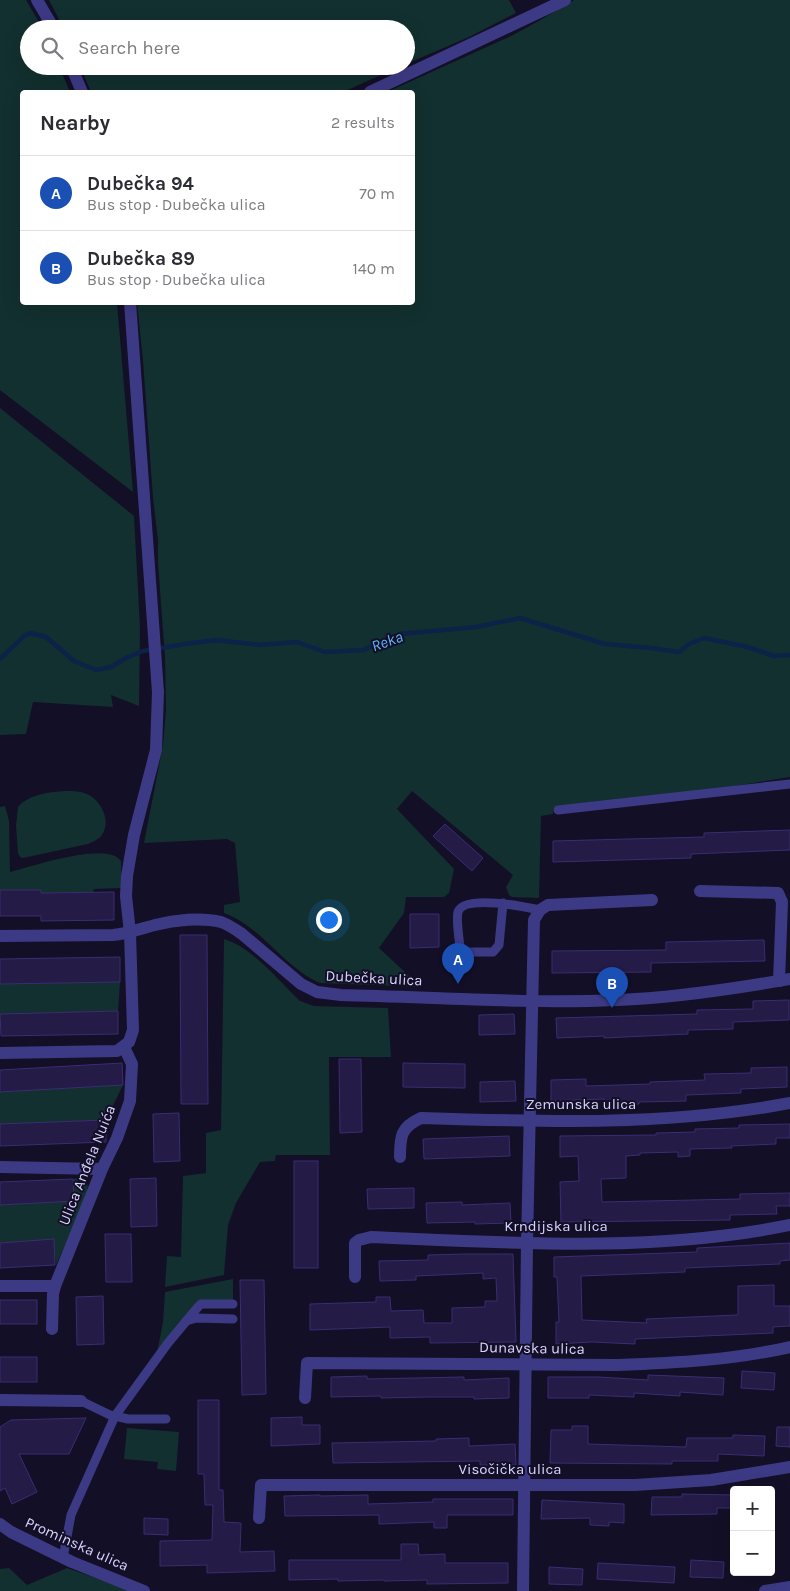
<!DOCTYPE html>
<meta charset="utf-8">
<style>
:root{--surface:#fff;--page:#f2f2f3;--text:#2b2b33;--muted:#7c7c81;--line:#e1e1e2;--accent:#b45309}
body{margin:0;font-family:Karla,sans-serif;background:var(--page);color:var(--text)}
.controls{position:absolute;right:15px;bottom:15px;display:grid;overflow:hidden;border-radius:5px;box-shadow:0 5px 20px #0002}
.controls button{width:45px;height:45px;display:grid;place-items:center;padding:0;border:0;border-bottom:1px solid var(--line);background:var(--surface);color:var(--text);font:25px sans-serif}
.you{position:absolute;left:328px;top:919px;width:18px;height:18px;margin:-12px;border:4px solid #fff;border-radius:50%;background:#1a73e8;box-shadow:0 0 0 8px #1a73e833}
.badge{display:grid;place-items:center;width:32px;height:32px;border-radius:50%;background:var(--accent);color:#fff;font-size:16px;font-weight:700}
.pin{position:absolute;translate:-50% -41px;filter:drop-shadow(0 1px 2px #0008)}
.pin::after{content:'';position:absolute;top:26px;width:18px;height:15px;background:inherit;clip-path:polygon(0 0,100% 0,50% 100%)}
.list{margin:0;padding:0;list-style:none}
h2{display:flex;justify-content:space-between;align-items:center;height:65px;margin:0;padding:0 20px;font-size:21px}
h2 small{font-size:16px;font-weight:400;color:var(--muted)}
.list li{display:grid;grid-template-columns:32px 1fr auto;gap:15px;align-items:center;box-sizing:border-box;height:75px;padding:0 20px;border-top:1px solid var(--line)}
.list b{display:block;font-size:19px;white-space:nowrap}
.list p{margin:0;font-size:16px;white-space:nowrap;color:var(--muted)}
.list em{font-size:16px;font-style:normal;color:var(--muted)}
.icon{flex:none;width:28px;height:28px;fill:none;stroke:currentColor;stroke-width:2;stroke-linecap:round;stroke-linejoin:round}
.map{position:relative;flex:none;width:790px;height:1591px;overflow:hidden}
.search{position:absolute;background:var(--surface);box-shadow:0 5px 20px #0002;left:20px;top:20px;width:395px;height:55px;display:flex;align-items:center;gap:12px;box-sizing:border-box;padding:0 18px;border-radius:28px;color:var(--muted);font-size:19px}
.panel{position:absolute;background:var(--surface);box-shadow:0 5px 20px #0002;left:20px;top:90px;width:395px;height:215px;border-radius:5px}
.map>svg:first-child{display:block}
.green{fill:#12302f}
.lines{fill:none;stroke-linecap:round;stroke-linejoin:round}
.stream{stroke:#0c2248;stroke-width:4.5}
.building{fill:#241b47;stroke:#3b2d73}
.lane{stroke:#3d3a85;stroke-width:9}
.street{stroke:#3d3a85;stroke-width:12}
.labels{text-anchor:middle;dominant-baseline:central;stroke-width:4;stroke-linejoin:round;paint-order:stroke}
.street-label{font-size:15px;fill:#d9d4ff;stroke:#130f26}
.water-label{font-size:16px;font-style:italic;fill:#62b6ff;stroke:#130f26}
</style>
<div class="map">
<svg width="790" height="1591" viewBox="0 0 790 1591">
<rect width="100%" height="100%" fill="#130f26"/>
<g class="green">
<path d="M0 0H26L43 29H29V66H59L70 92H22V302L117 303 133 492 0 390Z"/>
<path d="M49 0H509L516 13 469 37 406 64V29H64Z"/>
<path d="M574 0H790V777L717 789 553 809V814L541 816 539 898 512 897 509 895 506 887 513 875 412 791 397 809 454 869 449 893 444 897H406L404 913 379 948 421 987 320 983C283 967 262 927 224 913V905L240 902 235 843 227 839 144 843 163 745 166 710 165 657 158 563V540L153 498 143 360 137 303 412 302V92H387L511 36 537 22Z"/>
<path d="M80 66H401L343 92H91Z"/>
<path d="M0 408 134 516 140 628 139 706 111 695 113 707 33 702 26 734 0 735Z"/>
<path d="M65 791C73 791 82 791 89 795 102 802 112 823 101 836 98 840 92 842 88 844L23 858 20 857 18 853 16 826 18 807C29 794 50 792 65 791Z"/>
<path d="M5 806 9 821 10 872C33 866 93 846 115 856 117 857 119 859 121 861V888L94 889 93 892 41 893V890H0V807Z"/>
<path d="M224 939C253 948 278 980 300 1001L314 1006 388 1008 391 1057H329L330 1155H276L275 1161 260 1162 236 1203 228 1225 224 1275 165 1287 167 1256 181 1257 183 1176 206 1173V1133L221 1130Z"/>
<path d="M120 982 118 1011 0 1014V984Z"/>
<path d="M123 1085 106 1120 0 1124V1092Z"/>
<path d="M84 1177 88 1186 81 1209 56 1265 54 1240 0 1243V1205L73 1201V1179Z"/>
<path d="M233 1279V1300L199 1302 157 1353 163 1322 165 1292Z"/>
<path d="M127 1428 179 1432 176 1471 157 1469 158 1462 124 1459Z"/>
<path d="M9 1568 27 1585 67 1568 134 1591H0V1569Z"/>
</g>
<g class="lines">
<path class="stream" d="M0 659 24 636 30 633 46 637 74 661 96 670 111 667 126 658 143 651 185 644 216 640 260 645 297 642 325 652 363 650 400 634 476 627 520 618 605 644 651 648 679 652 689 644 704 638 748 647 774 656 790 655"/>
</g>
<g class="building">
<path d="M445 824 483 858 472 871 433 836Z"/>
<path d="M790 830V850L691 854V858L553 862V841L704 837V833Z"/>
<path d="M0 890H41V893L114 892V920L41 921V916H0Z"/>
<path d="M410 914H439V947L410 948Z"/>
<path d="M180 935H207L208 1104H181Z"/>
<path d="M764 940 765 961 651 963V972L552 973V951L666 950V942Z"/>
<path d="M120 957V982L0 984V959Z"/>
<path d="M789 1000V1020L733 1022V1029L688 1030V1034L604 1038V1036L557 1038 556 1018 697 1014V1010L753 1009V1001Z"/>
<path d="M118 1011V1034L1 1036 0 1014Z"/>
<path d="M514 1014 515 1034 479 1035V1015Z"/>
<path d="M339 1059H361L362 1132 340 1133Z"/>
<path d="M122 1063 123 1085 0 1092V1070Z"/>
<path d="M403 1063 465 1064V1088L403 1087Z"/>
<path d="M787 1067V1087L741 1089V1093L686 1095V1101L639 1102V1104L604 1105V1099L551 1101V1080L586 1079V1086L650 1084V1082L705 1080 704 1074 751 1073V1068Z"/>
<path d="M515 1081 516 1101 480 1102V1082Z"/>
<path d="M179 1113 180 1161 154 1162 153 1114Z"/>
<path d="M106 1120V1142L0 1146V1124Z"/>
<path d="M790 1124V1138H776V1144L731 1146 732 1148 690 1149V1156L678 1157V1152L640 1153V1155L626 1156V1178L601 1179 602 1202 740 1199V1194L790 1193V1206H776L777 1214 730 1215V1220L561 1222 560 1182 579 1181 578 1156 560 1157V1136L656 1135V1133L695 1132V1129L739 1128V1125Z"/>
<path d="M509 1136 510 1156 424 1159 423 1139Z"/>
<rect x="294" y="1161" width="24" height="107"/>
<path d="M156 1178 157 1226 131 1227 130 1179Z"/>
<path d="M73 1179 74 1201 0 1205V1182Z"/>
<path d="M414 1188V1208L368 1209 367 1189Z"/>
<path d="M462 1202V1205L510 1203 511 1223 475 1224V1222L427 1223 426 1203Z"/>
<path d="M105 1234H131L132 1282H106Z"/>
<path d="M54 1239 55 1265 0 1268V1243Z"/>
<path d="M790 1243V1260L780 1261V1264L685 1268V1272L581 1276 582 1320 647 1323 646 1319 737 1315 738 1314V1286L774 1285V1306H790V1326L773 1327V1333L635 1339V1344L592 1342 556 1344V1322H559L557 1277H554V1257L697 1252V1248Z"/>
<path d="M464 1254H513L516 1342 430 1343V1337L390 1338V1327L310 1330V1304L376 1302V1297H390L391 1311 423 1310 424 1323H452V1308L485 1307V1301H497L496 1278 483 1279V1273L416 1276V1280L380 1281 379 1261 428 1260V1255Z"/>
<path d="M240 1280H264L266 1394 242 1395Z"/>
<path d="M103 1296 104 1344 77 1345 76 1297Z"/>
<rect x="0" y="1300" width="37" height="24"/>
<rect x="0" y="1357" width="37" height="25"/>
<path d="M742 1371 775 1373 774 1390 741 1388Z"/>
<path d="M648 1375 724 1378 723 1395 680 1392V1396L634 1393V1397L589 1395V1398H548V1377H599L648 1380Z"/>
<path d="M367 1376V1379L464 1377V1380L509 1378V1398L474 1399V1397H428L381 1398V1396L331 1397V1377Z"/>
<path d="M198 1400H219V1490H223L224 1522 241 1523 240 1552 274 1551 275 1571 207 1573V1565L160 1566V1541L212 1540 213 1505H205L204 1474H198Z"/>
<path d="M302 1417V1425H320V1444L271 1446V1418Z"/>
<path d="M86 1418 69 1454H19L37 1492 12 1504 5 1488 0 1491V1427L11 1420Z"/>
<path d="M572 1426H588V1444L686 1447 687 1438H733V1435L765 1436 764 1456 718 1454V1461H672V1464L550 1463 551 1430H572Z"/>
<path d="M777 1427H790V1447L776 1446Z"/>
<path d="M469 1438V1446L515 1444 516 1465H480V1461L333 1463 332 1443 436 1441V1439Z"/>
<path d="M682 1494 734 1495V1508H717V1514L651 1515 652 1497H682Z"/>
<path d="M320 1495V1496L368 1495V1504L433 1502V1499H513V1515H447V1528H434V1522L379 1524V1515L285 1516 284 1496Z"/>
<path d="M542 1500 624 1504V1523L609 1522V1526L590 1525V1518L541 1519Z"/>
<path d="M144 1518 168 1519V1535L144 1534Z"/>
<path d="M401 1544H418L419 1555 445 1554V1563H508V1583L427 1584V1580L384 1581V1580L338 1581V1579L289 1580V1560H401Z"/>
<path d="M691 1560 724 1562 723 1578 690 1577Z"/>
<path d="M598 1563 675 1567 674 1583 597 1579Z"/>
<path d="M549 1567 583 1569 582 1585 549 1584Z"/>
</g>
<g class="lines">
<g class="lane">
<path d="M558 810 790 784"/>
<path d="M503 903 499 945 493 952H465L460 947C459 938 456 919 458 912 464 894 526 907 540 910"/>
<path d="M186 1321 197 1318 233 1319"/>
<path d="M81 1401 110 1415 128 1419H166"/>
<path d="M63 1558 71 1515 115 1416 168 1343 198 1307 201 1304H233"/>
</g>
<g class="street">
<path d="M37 0 54 29"/>
<path d="M71 66 82 92"/>
<path d="M370 92 565 0"/>
<path d="M700 891 778 893 782 902 779 981"/>
<path d="M0 936 113 935C127 934 140 929 155 925 174 920 201 917 221 922 229 925 235 929 242 934L301 984 317 992 341 995C433 997 526 1004 617 1000 675 998 733 989 790 979"/>
<path d="M0 1053 117 1051 129 1042 133 1030 130 933 126 896 127 876 134 835 156 750 158 692 130 302"/>
<path d="M400 1157C400 1136 401 1127 421 1118 544 1122 669 1126 790 1103"/>
<path d="M0 1167 102 1169"/>
<path d="M355 1277V1243L359 1240 371 1237C511 1243 652 1253 790 1225"/>
<path d="M0 1286H55"/>
<path d="M52 1329 53 1294 55 1286 102 1169 117 1138 130 1101 132 1064 124 1047"/>
<path d="M305 1398 307 1363 617 1365C675 1363 733 1360 790 1347"/>
<path d="M0 1400 81 1401"/>
<path d="M259 1518 261 1485H635L711 1480 790 1467"/>
<path d="M0 1524 11 1532 72 1562 144 1591"/>
<path d="M523 1591 527 1243 534 920 540 910 548 905 652 900"/>
<path d="M765 1591 790 1587"/>
</g>
</g>
<g class="labels">
<g class="street-label">
<text transform="translate(374 978) rotate(3)">Dubečka ulica</text>
<text x="581" y="1104">Zemunska ulica</text>
<text transform="translate(87 1165) rotate(-68)">Ulica Anđela Nuića</text>
<text x="556" y="1226">Krndijska ulica</text>
<text transform="translate(532 1348) rotate(1)">Dunavska ulica</text>
<text x="510" y="1469">Visočička ulica</text>
<text transform="translate(77 1544) rotate(24)">Prominska ulica</text>
</g>
<g class="water-label">
<text transform="translate(387 641) rotate(-20)">Reka</text>
</g>
</g>
</svg>
<div class="controls">
<button>+</button>
<button>−</button>
</div>
<div class="you"></div>
<div class="pin badge" style="left:458px;top:984px;background:#1a4fb4">A</div>
<div class="pin badge" style="left:612px;top:1008px;background:#1a4fb4">B</div>
<div class="search"><svg class="icon" aria-label="search" viewBox="0 0 24 24"><circle cx="10" cy="10" r="6"/><path d="M15 15l6 6"/></svg>Search here</div>
<section class="panel">
<h2>Nearby<small>2 results</small></h2>
<ul class="list">
<li><span class="badge" style="background:#1a4fb4">A</span><div><b>Dubečka 94</b><p>Bus stop · Dubečka ulica</p></div><em>70 m</em></li>
<li><span class="badge" style="background:#1a4fb4">B</span><div><b>Dubečka 89</b><p>Bus stop · Dubečka ulica</p></div><em>140 m</em></li>
</ul>
</section>
</div>
